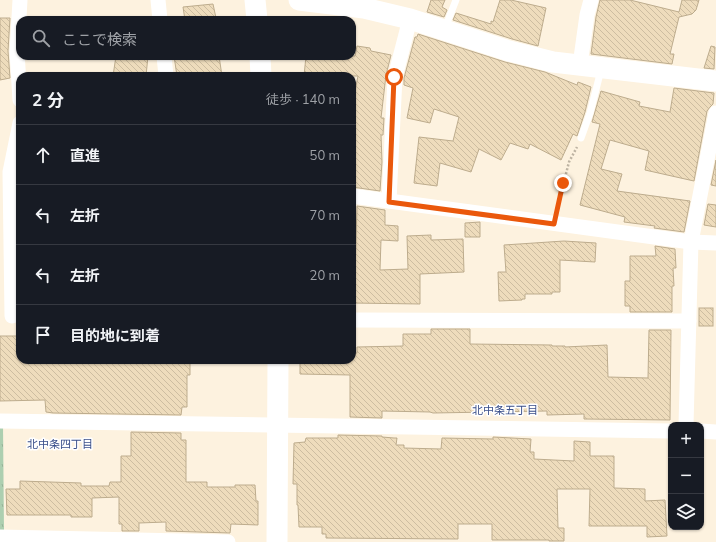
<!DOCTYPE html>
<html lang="ja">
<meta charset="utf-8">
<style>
:root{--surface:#171b24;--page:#20242c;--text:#f1f3f6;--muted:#9ea1a6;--line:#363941}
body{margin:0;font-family:Mulish,"Noto Sans JP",sans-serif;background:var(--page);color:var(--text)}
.controls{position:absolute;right:12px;bottom:12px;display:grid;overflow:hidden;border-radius:8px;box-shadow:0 1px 3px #0004}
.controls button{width:36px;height:36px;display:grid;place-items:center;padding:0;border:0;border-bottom:1px solid var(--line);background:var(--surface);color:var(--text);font:20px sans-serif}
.stop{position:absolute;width:12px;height:12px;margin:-9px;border:3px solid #ea580c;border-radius:50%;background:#fff}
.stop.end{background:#ea580c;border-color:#fff;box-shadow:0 1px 4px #0008}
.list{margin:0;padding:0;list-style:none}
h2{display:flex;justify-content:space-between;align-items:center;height:52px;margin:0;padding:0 16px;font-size:17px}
h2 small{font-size:13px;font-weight:400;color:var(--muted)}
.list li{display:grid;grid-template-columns:26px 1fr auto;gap:12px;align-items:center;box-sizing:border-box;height:60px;padding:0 16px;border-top:1px solid var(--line)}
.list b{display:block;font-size:15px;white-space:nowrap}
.list em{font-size:13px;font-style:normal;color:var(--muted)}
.icon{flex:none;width:22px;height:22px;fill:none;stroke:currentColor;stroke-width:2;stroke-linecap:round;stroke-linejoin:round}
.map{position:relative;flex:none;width:716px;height:542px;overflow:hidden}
.search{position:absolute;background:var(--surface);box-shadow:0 1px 3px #0004;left:16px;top:16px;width:340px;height:44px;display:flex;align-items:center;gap:10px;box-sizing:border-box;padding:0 14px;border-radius:12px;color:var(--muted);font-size:15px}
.panel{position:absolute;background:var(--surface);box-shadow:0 1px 3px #0004;left:16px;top:72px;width:340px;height:292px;border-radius:12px}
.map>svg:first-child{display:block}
.grass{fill:url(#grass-tufts)}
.building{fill:url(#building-back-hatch);stroke:#bdac8d}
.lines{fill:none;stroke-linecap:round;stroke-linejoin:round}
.path{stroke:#bdb3a2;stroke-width:2.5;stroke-dasharray:2 2;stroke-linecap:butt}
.lane{stroke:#fff;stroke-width:7}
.street{stroke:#fff;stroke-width:15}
.secondary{stroke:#fff;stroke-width:21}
.route{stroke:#ea580c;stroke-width:5}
.labels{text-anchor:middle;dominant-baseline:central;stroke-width:3;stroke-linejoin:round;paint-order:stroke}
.neighbourhood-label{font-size:11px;fill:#3b508b;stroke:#fff}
</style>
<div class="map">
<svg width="716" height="542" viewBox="0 0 716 542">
<defs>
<pattern id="grass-tufts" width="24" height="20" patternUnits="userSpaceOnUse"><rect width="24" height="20" fill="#adcfb0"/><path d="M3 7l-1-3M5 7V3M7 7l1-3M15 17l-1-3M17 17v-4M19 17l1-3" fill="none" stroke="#95b297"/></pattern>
<pattern id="building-back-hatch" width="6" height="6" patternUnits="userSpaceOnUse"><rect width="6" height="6" fill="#eedcbc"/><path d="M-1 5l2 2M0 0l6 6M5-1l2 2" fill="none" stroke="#cdbda1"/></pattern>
</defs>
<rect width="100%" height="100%" fill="#fdf2df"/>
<path class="grass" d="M0 424H3L4 531H0Z"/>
<g class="building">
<path d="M431 0H445L442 7 447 10 444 17 427 12Z"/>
<path d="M500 0H511L546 8 538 46 512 39 453 20 456 13 491 24V21L493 22Z"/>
<path d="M600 0H630L679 12 682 0H699L696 10 692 14 679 17 670 54H674L672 64 591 54 596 17Z"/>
<path d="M213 4 216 18 207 20H185L183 7Z"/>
<path d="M0 18H10L8 51 10 78 0 80Z"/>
<path d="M418 34 505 62 545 72 577 85 578 82 591 87 585 112 577 136 573 134 561 160 530 144 528 149 510 143 501 160 479 149 471 172 440 163 437 186 414 183 419 137 453 141 459 117 434 109 430 123 407 118 413 88 404 85V78L415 37H417Z"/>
<path d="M357 46 370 48 371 51 391 55 386 75 381 118H384L383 135H381L382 162 380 191 352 187V107L358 76H304L306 56H355Z"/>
<path d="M711 46 715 47 714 69 704 68Z"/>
<path d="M116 56H148L146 76H113Z"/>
<path d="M174 56H219L222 76H177Z"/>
<path d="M674 88 714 93 713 104 710 107 707 111 694 181 645 170 649 151 610 140 601 169 622 174 617 191 690 201 684 232 654 228 655 226 624 222 625 217 580 205 600 124 592 122 601 91 640 102 639 106 670 112Z"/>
<path d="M716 160V186L711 185Z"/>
<path d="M708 204 716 205V227L704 225Z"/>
<path d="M357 206 385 210V225L398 226V241L381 240 380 270 408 269 407 236 431 235V240L463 239 464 272 420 274V304L352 303V273H355Z"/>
<path d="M480 222V237H465V223Z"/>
<path d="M564 241 596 243 595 262 560 260V292H552V294H525V299H522V300L499 301 498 272H506L504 245Z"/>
<path d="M655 246 675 249 676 268H673L674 286H672V312H630V306H625V281H630V256H656Z"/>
<rect x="699" y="308" width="14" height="18"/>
<path d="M431 329H470V344L552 345V346H565V347L607 345 608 377 648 378 649 330H671L670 420 584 419V414L547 415V411L433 413 430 412 382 411V418L350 417V375L300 374V360H352V353H357V347L403 346V334H431Z"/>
<path d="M0 336H20V360H190V375H187V407H182L181 415 53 413 46 412 45 400 0 401Z"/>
<path d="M131 432 181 433V440H186V482H207V487H235V485H255L256 501H258V525L231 524 230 533 166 531V522L139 523V531H122V524H119V497L92 498V517H71V515H7L6 489H20V481L81 483V486H109L110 482H121V456H131Z"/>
<path d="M338 435 382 436V437L394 438H397L396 445H404V448L441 449 442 438 493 439V437L531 439 530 452H534V459L574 461V441L590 442V456H614V488L645 489V501L665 500 667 536 647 537V526H589L590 489H557L558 528H564V541H549V540H492V524H458V539L326 538V534H322V527H299L298 505H297V484H293L294 443 305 442 306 438H338Z"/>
</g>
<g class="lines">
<path class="path" d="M557 209 569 162 577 147"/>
<g class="lane">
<path d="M445 28 456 0"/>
<path d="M581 138 590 113 601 70"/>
</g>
<g class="street">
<path d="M158 0 160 20"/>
<path d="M164 56 166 76"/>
<path d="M580 65 587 15 591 0"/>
<path d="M20 100 17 52 20 0"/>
<path d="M352 196 691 242 716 243"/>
<path d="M389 201 395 77 410 19"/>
<path d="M12 316 10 172 20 123"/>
<path d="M352 320 689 321"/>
<path d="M0 421 671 431"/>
<path d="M686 425 691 242 716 113"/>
<path d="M701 431 716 432"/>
<path d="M0 537 228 542"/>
</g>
<g class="secondary">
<path d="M255 0 257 20"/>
<path d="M299 0 364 8 410 19 509 51 553 62 716 81"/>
<path d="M260 56 261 76"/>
<path d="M277 542 278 360"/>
</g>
</g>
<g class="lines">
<path class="route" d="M394 77 389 202 554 224 563 183"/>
</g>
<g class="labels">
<g class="neighbourhood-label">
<text x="505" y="410">北中条五丁目</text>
<text x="60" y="444">北中条四丁目</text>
</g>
</g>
</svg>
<div class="controls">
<button>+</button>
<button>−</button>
<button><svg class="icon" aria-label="layers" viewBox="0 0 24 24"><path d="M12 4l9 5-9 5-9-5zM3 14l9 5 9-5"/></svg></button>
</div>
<div class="stop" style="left:394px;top:77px"></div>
<div class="stop end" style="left:563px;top:183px"></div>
<div class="search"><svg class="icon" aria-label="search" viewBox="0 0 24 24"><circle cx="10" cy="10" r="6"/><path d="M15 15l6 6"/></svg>ここで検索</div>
<section class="panel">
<h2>2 分<small>徒歩 · 140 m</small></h2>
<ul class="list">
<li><svg class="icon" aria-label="ahead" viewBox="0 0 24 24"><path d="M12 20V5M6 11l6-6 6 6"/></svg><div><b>直進</b></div><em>50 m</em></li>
<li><svg class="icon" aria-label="left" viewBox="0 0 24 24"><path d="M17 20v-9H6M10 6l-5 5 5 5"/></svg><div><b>左折</b></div><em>70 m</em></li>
<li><svg class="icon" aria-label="left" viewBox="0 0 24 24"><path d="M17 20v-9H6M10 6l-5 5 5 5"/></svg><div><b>左折</b></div><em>20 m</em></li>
<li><svg class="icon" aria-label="arrive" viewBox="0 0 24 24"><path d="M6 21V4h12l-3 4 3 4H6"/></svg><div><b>目的地に到着</b></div></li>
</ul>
</section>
</div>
